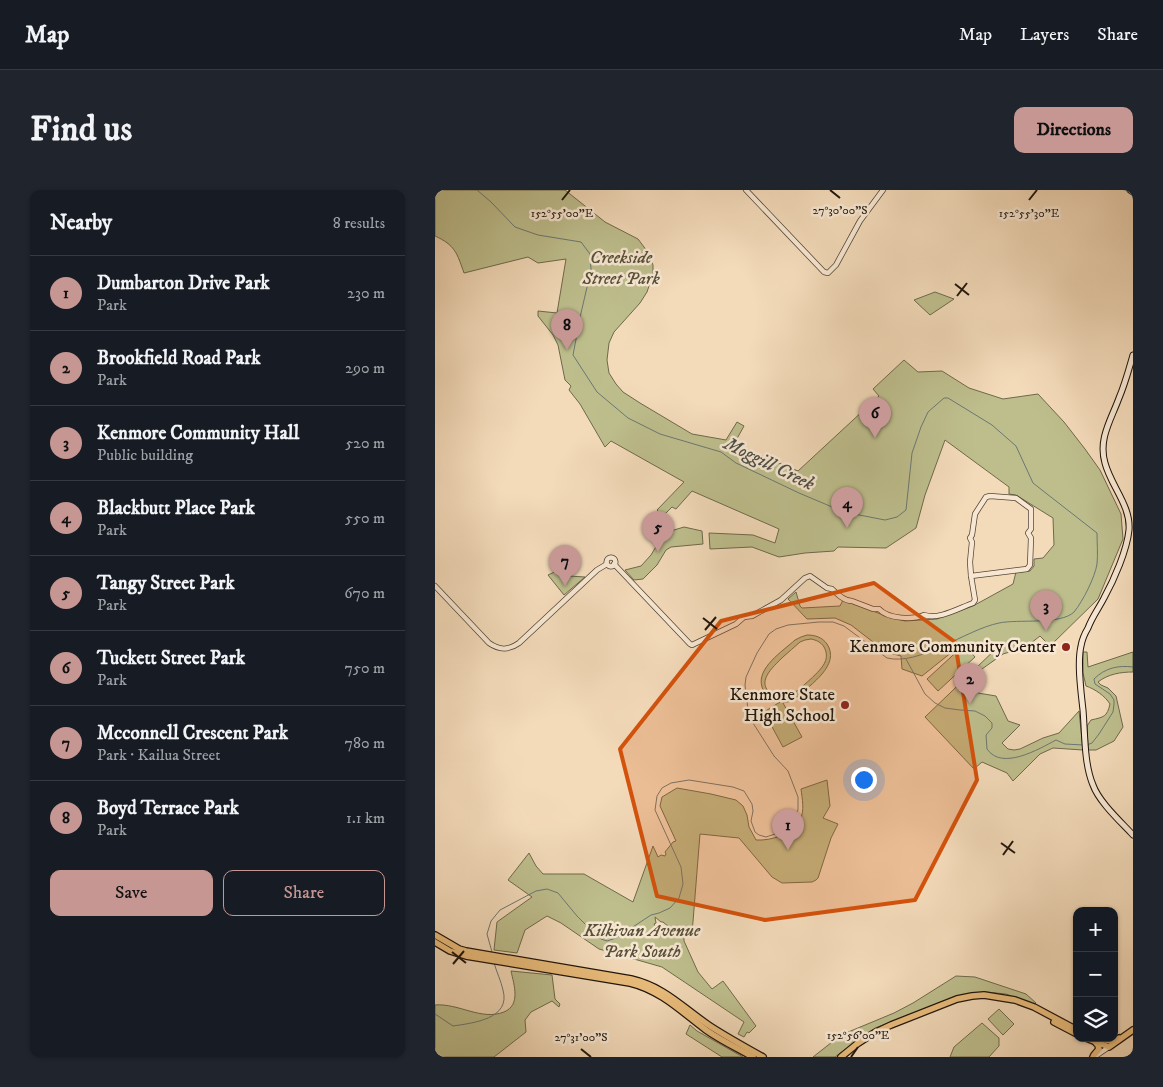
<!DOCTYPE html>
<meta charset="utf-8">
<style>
:root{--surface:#171b24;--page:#20242c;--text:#f1f3f6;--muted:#9ea1a6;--line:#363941;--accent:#c59692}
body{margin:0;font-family:"IM FELL DW Pica",serif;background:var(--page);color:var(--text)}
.controls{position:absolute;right:15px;bottom:15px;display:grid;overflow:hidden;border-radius:10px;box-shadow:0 1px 4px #0004}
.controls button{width:45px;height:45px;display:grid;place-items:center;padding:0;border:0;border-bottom:1px solid var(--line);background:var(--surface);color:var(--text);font:25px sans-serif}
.you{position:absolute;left:428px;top:589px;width:18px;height:18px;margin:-12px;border:4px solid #fff;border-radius:50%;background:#1a73e8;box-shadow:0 0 0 8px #1a73e833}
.badge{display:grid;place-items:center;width:32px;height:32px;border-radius:50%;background:var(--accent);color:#111;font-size:16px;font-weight:700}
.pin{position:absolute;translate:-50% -41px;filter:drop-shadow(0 1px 2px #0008)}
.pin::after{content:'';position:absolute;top:26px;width:18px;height:15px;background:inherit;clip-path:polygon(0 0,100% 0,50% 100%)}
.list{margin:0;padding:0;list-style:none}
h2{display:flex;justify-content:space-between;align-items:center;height:65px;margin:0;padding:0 20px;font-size:21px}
h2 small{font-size:16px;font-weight:400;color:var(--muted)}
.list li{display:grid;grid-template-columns:32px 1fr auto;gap:15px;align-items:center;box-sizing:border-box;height:75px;padding:0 20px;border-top:1px solid var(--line)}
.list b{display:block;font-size:19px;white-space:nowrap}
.list p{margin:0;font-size:16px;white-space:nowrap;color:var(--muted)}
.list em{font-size:16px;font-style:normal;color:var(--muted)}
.actions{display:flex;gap:10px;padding:15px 20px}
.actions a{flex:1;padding:11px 0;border:1px solid var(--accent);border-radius:10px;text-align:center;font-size:18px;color:var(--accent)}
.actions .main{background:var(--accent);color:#111}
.icon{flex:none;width:28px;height:28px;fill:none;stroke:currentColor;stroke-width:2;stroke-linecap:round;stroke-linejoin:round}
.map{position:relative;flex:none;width:698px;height:867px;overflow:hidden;border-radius:10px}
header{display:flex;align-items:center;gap:30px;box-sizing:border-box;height:70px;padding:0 25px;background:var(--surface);border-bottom:1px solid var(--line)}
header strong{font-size:24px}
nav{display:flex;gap:28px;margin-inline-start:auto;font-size:18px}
.intro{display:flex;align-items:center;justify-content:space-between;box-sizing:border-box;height:120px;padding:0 30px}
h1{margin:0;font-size:35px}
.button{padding:12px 22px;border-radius:10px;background:var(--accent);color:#111;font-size:18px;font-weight:700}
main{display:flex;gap:30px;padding:0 30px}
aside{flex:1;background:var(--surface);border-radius:10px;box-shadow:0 1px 4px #0004}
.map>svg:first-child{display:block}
.green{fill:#bebe8d;stroke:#6e694c;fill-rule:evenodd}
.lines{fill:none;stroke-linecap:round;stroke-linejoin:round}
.stream{stroke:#6b7772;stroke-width:1}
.tertiary-casing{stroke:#544636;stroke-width:6}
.secondary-casing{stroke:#1f140b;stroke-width:7}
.primary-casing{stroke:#1f140b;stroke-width:8}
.tertiary{stroke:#f7e7d2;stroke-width:4.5}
.secondary{stroke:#f7e7d2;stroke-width:5}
.primary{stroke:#eabd7c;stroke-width:5.5}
.marked{fill:#d4520c;fill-opacity:0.2;stroke:#d4520c;stroke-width:4;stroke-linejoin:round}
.ticks{fill:none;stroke:#1f140b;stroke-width:2}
.poi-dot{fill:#8f2418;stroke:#f7e7d2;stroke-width:2}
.labels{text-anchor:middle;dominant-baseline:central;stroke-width:5;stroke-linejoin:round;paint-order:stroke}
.park-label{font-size:18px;font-style:italic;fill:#575038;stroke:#f7e7d2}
.poi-label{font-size:18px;fill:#1f140b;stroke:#f7e7d2;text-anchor:end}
.water-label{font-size:19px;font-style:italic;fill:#4b4e47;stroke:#f7e7d2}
.ticks-label{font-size:12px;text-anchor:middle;fill:#1f140b;stroke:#f7e7d2;stroke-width:5;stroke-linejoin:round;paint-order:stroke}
</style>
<header>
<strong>Map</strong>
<nav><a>Map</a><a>Layers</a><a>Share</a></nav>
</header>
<div class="intro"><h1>Find us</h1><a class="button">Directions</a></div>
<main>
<aside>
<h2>Nearby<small>8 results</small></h2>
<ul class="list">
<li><span class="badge">1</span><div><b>Dumbarton Drive Park</b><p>Park</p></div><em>230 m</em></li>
<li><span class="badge">2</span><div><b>Brookfield Road Park</b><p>Park</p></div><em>290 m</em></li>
<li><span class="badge">3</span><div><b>Kenmore Community Hall</b><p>Public building</p></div><em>520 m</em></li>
<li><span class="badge">4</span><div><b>Blackbutt Place Park</b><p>Park</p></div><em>550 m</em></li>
<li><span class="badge">5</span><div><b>Tangy Street Park</b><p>Park</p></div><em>670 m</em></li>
<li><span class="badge">6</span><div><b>Tuckett Street Park</b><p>Park</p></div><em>750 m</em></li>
<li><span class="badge">7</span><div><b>Mcconnell Crescent Park</b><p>Park · Kailua Street</p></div><em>780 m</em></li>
<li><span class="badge">8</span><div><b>Boyd Terrace Park</b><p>Park</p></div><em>1.1 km</em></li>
</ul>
<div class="actions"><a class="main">Save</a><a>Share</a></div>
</aside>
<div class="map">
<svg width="698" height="867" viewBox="0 0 698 867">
<rect width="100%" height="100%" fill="#f3dab9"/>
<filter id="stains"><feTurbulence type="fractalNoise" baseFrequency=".004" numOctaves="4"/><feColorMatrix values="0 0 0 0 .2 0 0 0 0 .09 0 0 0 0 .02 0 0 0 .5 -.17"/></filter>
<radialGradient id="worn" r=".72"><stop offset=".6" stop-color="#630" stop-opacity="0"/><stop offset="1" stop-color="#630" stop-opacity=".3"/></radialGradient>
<g class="green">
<path d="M0 0H130L170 32 203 49 212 61 218 75V84L212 102 205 113 179 142 174 153 172 170 174 183 181 194 188 202 205 213 257 244 291 250 302 232 309 236 299 254 363 281 444 206 438 199 469 170 483 182 507 181 534 198 568 209 603 204 629 232 650 259 665 280 686 324 688 349 663 409 615 456 605 446 591 457 568 464 540 484 535 490 543 503 561 506 573 531 585 535 567 553 573 559 579 560 585 559 608 548 624 543 644 521 648 560 618 558 605 564 578 591 572 583 547 572 539 579 490 527 566 454 560 453 544 458 530 454 517 462 487 486 467 479 466 466 451 462 416 435 400 428 372 429 353 409 361 402 365 416 367 418 405 416 408 410 443 423 470 431 502 429 538 416 578 394 581 382 595 381 599 376V369L608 368 619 355 618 328 581 305 574 304V297L510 250 490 305 481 338 451 358 403 357 399 361 370 363 344 367 317 357 275 359 274 343 318 345 340 353 344 339 257 301 241 319 237 317 228 326 222 320 249 292 176 251 170 257 145 214 134 200 136 196 130 190 123 155 118 145 103 126V121L122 123 131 69 103 73 93 67 29 83C22 63 20 55 0 46Z"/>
<path d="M500 102 519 109 495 125 479 110Z"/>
<path d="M249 337 267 341 268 354 236 357 231 360 222 375 208 389 199 390 190 380 206 376 216 365 229 343Z"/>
<path d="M126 379 134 386 150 387 129 405 113 385Z"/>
<path d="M372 445C380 445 387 447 392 454 406 475 375 495 362 507L356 511 348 513 367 547 348 557 329 522 345 512C337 510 330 506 327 497 321 478 348 461 360 450L366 447ZM376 449C381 450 386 452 389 457 392 462 392 468 390 472 387 481 364 499 357 505 350 508 344 509 338 505 319 493 338 477 348 467 354 462 359 457 365 452L370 450Z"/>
<path d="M529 455 540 467 503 501 492 489Z"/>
<path d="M648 462H652L653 477 698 462V482C686 482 673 484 663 492L666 495 673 498 681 506 688 537 679 551 661 560H653L652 536 656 530C669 527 672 527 675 514 670 506 660 499 651 496L648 483Z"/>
<path d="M392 590 395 616 388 628 403 634 396 648 383 688 381 690 377 692 347 693 337 687 304 648 265 644 257 744C247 741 235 739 228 732H226L220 727 221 733 219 734C225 744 239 745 249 747V751L263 782 277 799 288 791 321 836 314 843 312 842 309 847 303 844 309 832 227 777 164 759 126 733 112 726 90 740 82 763 59 760 62 732 97 707 73 690 94 663 101 676 108 684H149L198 712 218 656 223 667 226 665 230 666 231 664 230 662 238 652 241 651 225 616 227 607 242 598 276 604 301 610 308 616 312 625 314 637 321 650C336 651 358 644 365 630 370 621 367 608 366 599Z"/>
<path d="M76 781 117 785 120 809 125 814 124 817 117 811 96 822 90 830 91 842 59 867H0V815C24 813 46 831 69 822 86 815 79 795 76 781Z"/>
<path d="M521 786 540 787 591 804 601 813 599 815 571 804 551 802 523 806 440 838 400 867H378L406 845 459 823 478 813Z"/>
<path d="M564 819 579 834 568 845 553 829Z"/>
<path d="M547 833 564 848V856L554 867H515L519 857Z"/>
<path d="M255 835 262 841 308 867H287L251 844Z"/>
</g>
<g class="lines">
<g class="stream">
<path d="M42 0 56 12 80 37 103 45 146 52 155 64 156 80 146 123 138 165 162 202 193 228 225 244 286 262 301 273 364 303 409 322 450 330 462 327 471 320 477 263 486 237 493 222 509 208H513L557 235 581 256 598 293 662 343C662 353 663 364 662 374 660 387 648 411 639 422 626 435 582 429 564 433 530 440 485 476 452 468L409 436 398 432H384L353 435 341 439 334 444 322 463 311 487 310 495 313 520 318 533 339 566 353 581 363 607V620L358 628 351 638 343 643 331 647 324 645 320 642 316 631 318 621 317 614 309 601 298 597 254 590 236 593 227 598 222 606 220 620 246 677 248 694 244 708 235 718 224 723 216 725 181 748 172 751 166 749 160 744 142 726 123 703 112 699 101 701 65 720 56 731 52 744 57 762"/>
<path d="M471 469 490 504 500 513 510 518 525 520 540 521 550 526 557 533V538L551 545 552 559C567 581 604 559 621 550L630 554 648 555"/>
<path d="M652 555 657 553 664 544 678 522 679 514V510L675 504 660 494 659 489C670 478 683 475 698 477"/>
<path d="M0 824 18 836C38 833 76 829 68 800 66 791 62 783 59 773"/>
</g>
<defs>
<g id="tertiary">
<path d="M311 0 389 82 393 83 401 75 425 31 448 0"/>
<path d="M555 306 581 308 596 319V339L593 343 596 348 595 375 592 379 536 386 535 372 537 352 535 348 537 345 540 324 551 307Z"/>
<circle cx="176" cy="372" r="4.5"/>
<path d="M179 374 255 454 257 455 301 434 309 427 317 426 346 410 370 388 375 386 392 398 397 399C402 404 409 411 417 411L438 419H444C453 429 478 430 489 425 504 430 524 418 538 413L540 410 536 386"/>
<path d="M0 396 54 453C64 460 73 461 84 453L162 380 172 374"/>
<path d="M659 867 674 857"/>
</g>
<g id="secondary">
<path d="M695 0 698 2"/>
<path d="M698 165C694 179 690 194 684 208 676 230 663 249 670 273 676 296 696 316 694 340 692 360 679 390 669 408 664 418 657 427 653 438 650 443 647 450 646 456 642 473 646 502 648 520 650 543 649 574 658 595 664 612 686 632 698 645"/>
</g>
<g id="primary">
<path d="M0 745 24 759 31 761 196 789C230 797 247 817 275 836 292 847 310 857 328 867"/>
<path d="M0 752 15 761 31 766 195 793C225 800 247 822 271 840 285 850 302 858 318 867"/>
<path d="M619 832 642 844"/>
<path d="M651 848 674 857 698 840"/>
<path d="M662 848 676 851 684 848"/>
<path d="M406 867 422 854 439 843 456 835 522 809 537 806 549 805 580 810 599 817 642 840"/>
<path d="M658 867 659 865 664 859 663 855 661 853"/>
</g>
</defs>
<use href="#tertiary" class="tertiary-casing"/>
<use href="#secondary" class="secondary-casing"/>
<use href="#primary" class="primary-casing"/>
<use href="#tertiary" class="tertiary"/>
<use href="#secondary" class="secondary"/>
<use href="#primary" class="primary"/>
</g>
<path class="marked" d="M439 393 520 452 542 590 480 710 330 730 222 706 185 559 286 431Z"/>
<path class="ticks" d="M395 0 405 8M127 10 135 0M594 10 602 0M520 94 534 105M522 106 532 93M268 428 282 439M270 440 281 427M566 653 580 663M568 665 578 651M17 762 31 773M18 774 29 761M146 859 156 867M416 867 423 857"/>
<g class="poi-dot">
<circle cx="631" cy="457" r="5"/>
<circle cx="410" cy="515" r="5"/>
</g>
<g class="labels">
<g class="park-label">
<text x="186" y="68">Creekside<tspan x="186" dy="21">Street Park</tspan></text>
<text x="207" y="741">Kilkivan Avenue<tspan x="207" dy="21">Park South</tspan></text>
</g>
<g class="poi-label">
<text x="621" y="457">Kenmore Community Center</text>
<text x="400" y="505">Kenmore State<tspan x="400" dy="21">High School</tspan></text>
</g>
<g class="water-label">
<text transform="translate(334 274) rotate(26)">Moggill Creek</text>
</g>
</g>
<g class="ticks-label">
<text x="405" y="24">27°30'00"S</text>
<text x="127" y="27">152°55'00"E</text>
<text x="594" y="27">152°55'30"E</text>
<text x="423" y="849">152°56'00"E</text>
<text x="146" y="851">27°31'00"S</text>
</g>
<rect width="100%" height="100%" filter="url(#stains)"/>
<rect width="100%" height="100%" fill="url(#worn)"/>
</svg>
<div class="controls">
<button>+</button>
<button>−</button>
<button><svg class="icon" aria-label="layers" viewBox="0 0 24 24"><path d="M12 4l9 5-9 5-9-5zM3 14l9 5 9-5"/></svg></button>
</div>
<div class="you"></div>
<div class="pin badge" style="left:353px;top:660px">1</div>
<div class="pin badge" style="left:535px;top:514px">2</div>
<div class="pin badge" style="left:611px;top:441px">3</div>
<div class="pin badge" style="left:412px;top:338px">4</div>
<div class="pin badge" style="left:223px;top:362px">5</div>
<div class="pin badge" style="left:440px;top:248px">6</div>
<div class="pin badge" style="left:130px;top:396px">7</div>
<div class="pin badge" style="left:132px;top:160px">8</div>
</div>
</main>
